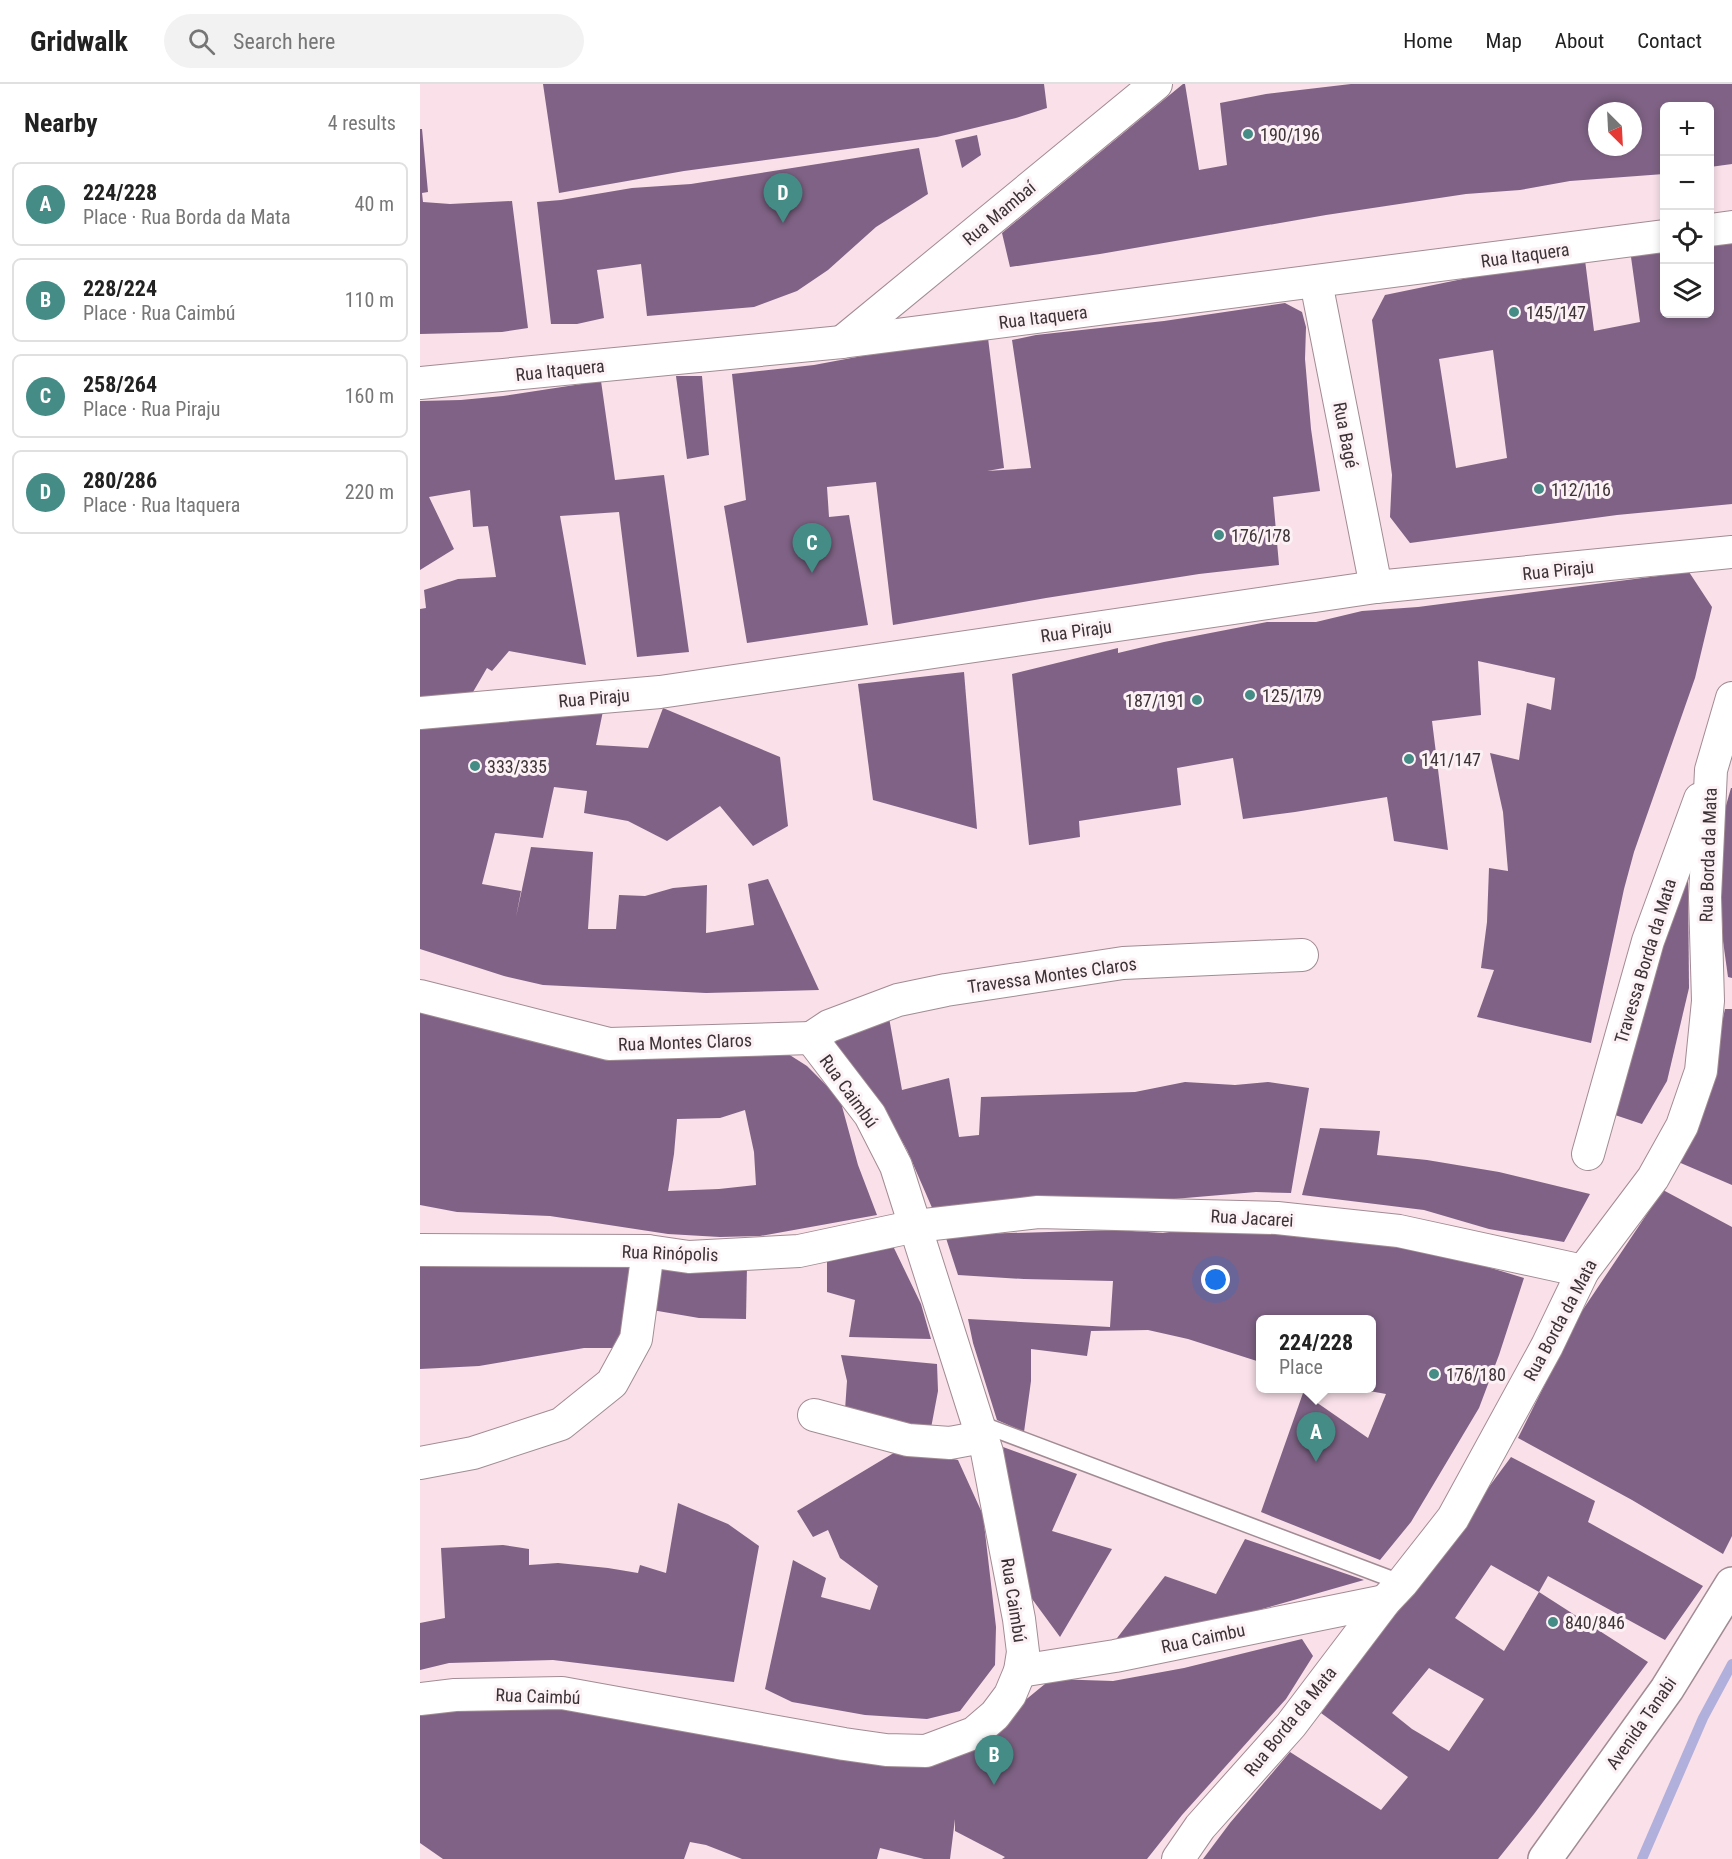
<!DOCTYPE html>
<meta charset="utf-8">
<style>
:root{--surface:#fff;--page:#f2f2f2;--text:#222;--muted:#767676;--line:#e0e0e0;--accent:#458c86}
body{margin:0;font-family:"Roboto Condensed",sans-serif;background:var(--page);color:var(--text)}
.controls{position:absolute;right:18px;top:18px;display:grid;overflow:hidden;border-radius:9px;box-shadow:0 3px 9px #0003}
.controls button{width:54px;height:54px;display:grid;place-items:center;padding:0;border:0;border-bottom:2px solid var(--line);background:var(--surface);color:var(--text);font:30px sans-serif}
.compass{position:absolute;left:1168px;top:18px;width:54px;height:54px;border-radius:50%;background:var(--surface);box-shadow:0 3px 9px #0003;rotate:156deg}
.you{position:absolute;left:796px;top:1196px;width:21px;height:21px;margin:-15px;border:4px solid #fff;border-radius:50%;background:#1a73e8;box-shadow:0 0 0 9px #1a73e833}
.badge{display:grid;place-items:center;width:39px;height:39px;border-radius:50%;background:var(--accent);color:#fff;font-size:20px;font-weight:700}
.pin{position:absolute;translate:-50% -50px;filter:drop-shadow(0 2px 3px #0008)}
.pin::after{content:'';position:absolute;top:32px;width:21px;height:18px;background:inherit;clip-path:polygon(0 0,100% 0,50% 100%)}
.popup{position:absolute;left:836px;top:1231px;width:120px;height:78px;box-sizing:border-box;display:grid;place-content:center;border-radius:9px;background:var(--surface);filter:drop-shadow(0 2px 4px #0005);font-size:20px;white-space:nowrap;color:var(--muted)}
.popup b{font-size:22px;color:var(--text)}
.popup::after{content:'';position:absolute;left:50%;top:100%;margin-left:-12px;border:12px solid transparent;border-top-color:var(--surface)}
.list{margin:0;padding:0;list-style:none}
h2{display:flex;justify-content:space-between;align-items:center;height:78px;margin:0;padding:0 24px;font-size:26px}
h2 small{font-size:20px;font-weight:400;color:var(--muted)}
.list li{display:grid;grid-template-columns:39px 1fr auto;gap:18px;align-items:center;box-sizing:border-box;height:84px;margin:0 12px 12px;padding:0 12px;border:2px solid var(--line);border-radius:9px}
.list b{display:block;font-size:22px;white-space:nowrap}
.list p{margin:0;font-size:20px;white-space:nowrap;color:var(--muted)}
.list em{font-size:20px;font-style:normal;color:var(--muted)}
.icon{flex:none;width:33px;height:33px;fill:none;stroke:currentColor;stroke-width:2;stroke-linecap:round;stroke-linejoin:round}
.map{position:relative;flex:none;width:1312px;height:1775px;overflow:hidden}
header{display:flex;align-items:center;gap:36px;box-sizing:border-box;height:84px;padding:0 30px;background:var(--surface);border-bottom:2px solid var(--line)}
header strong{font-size:28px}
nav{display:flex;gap:33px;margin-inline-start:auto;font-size:21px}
.search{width:420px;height:54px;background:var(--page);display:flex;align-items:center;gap:15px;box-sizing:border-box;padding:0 21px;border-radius:33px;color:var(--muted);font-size:22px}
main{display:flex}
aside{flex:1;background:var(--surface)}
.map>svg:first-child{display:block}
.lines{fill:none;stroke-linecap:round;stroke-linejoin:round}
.stream{stroke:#b1afdb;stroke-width:10}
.building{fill:#7f6285;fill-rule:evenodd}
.service-casing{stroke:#a28b94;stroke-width:18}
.minor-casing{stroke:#a28b94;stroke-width:34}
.tertiary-casing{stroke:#a28b94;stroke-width:36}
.service{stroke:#fff;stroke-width:15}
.minor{stroke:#fff;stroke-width:32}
.tertiary{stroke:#fff;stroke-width:33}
.poi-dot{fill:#458c86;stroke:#fcf2f5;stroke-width:2}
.labels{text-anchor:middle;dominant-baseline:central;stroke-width:6;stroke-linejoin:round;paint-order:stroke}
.poi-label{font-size:18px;fill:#3d3337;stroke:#fcf2f5;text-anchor:start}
.street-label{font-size:18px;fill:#3d3337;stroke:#fcf2f5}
</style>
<header>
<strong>Gridwalk</strong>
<div class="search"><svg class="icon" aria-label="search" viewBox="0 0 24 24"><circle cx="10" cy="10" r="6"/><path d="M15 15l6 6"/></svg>Search here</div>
<nav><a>Home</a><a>Map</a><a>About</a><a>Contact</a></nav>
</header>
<main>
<aside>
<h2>Nearby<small>4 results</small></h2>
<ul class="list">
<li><span class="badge">A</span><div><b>224/228</b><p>Place · Rua Borda da Mata</p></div><em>40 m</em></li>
<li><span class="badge">B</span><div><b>228/224</b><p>Place · Rua Caimbú</p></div><em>110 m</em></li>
<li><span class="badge">C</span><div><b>258/264</b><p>Place · Rua Piraju</p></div><em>160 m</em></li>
<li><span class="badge">D</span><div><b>280/286</b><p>Place · Rua Itaquera</p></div><em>220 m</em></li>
</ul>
</aside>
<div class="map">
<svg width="1312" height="1775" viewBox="0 0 1312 1775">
<rect width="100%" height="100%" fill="#f9e0e9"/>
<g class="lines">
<path class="stream" d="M1222 1775 1283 1634 1312 1580"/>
</g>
<g class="building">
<path d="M123 0H624L627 24 596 34 517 53 264 87 139 109Z"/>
<path d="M763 0H765L779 86 807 81 800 19 846 10 931 0H1312V80L1290 83V22H1244V90L1150 97 1100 106 1046 110 906 131 680 170 590 183 582 149ZM1177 27H1213V63H1177Z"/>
<path d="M0 45H2L8 108 2 109 3 118 30 120 92 117 108 244 82 248 0 250Z"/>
<path d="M557 51 561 71 542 84 535 56Z"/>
<path d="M499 64 508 110 456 143 408 186 377 207 334 223 227 232 221 180 177 186 184 234 157 240H131L117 118 141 116 212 104 271 100Z"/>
<path d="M1312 154V420L1197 431 990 459 970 433 972 391 952 236 965 211 1062 191 1115 185 1165 176 1174 247 1220 238 1211 173 1244 166V230H1290V158ZM1073 266 1087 374 1036 384 1019 275Z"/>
<path d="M865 219 882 228 886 243 885 275 891 345 900 407 853 413 859 481 779 490 626 514 473 541 456 398 407 403 409 433 429 431 448 541 327 559 304 422 326 416 312 290 394 281 442 272 568 254 584 384 567 387 611 384 592 256 616 251 744 237Z"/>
<path d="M256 292H282L289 371 267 375Z"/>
<path d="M181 297 195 396 244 391 269 568 217 573 199 428 140 432 166 581 89 567 72 587 67 584 53 608 10 619H0V525L6 524 4 506 38 495 76 493 68 442 53 443 50 406 9 413 34 465 0 486V317L41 316 83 312Z"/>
<path d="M1269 488 1292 523 1275 594 1214 768 1204 805 1171 959 1057 933 1074 886 1061 884 1067 838 1069 784 1088 787 1083 728 1070 669 1099 676 1107 619 1131 626 1135 594 1058 577 1061 631 1012 637 1028 766 974 757 967 713 875 728 823 735 813 674 757 684 761 721 659 737 660 753 609 761 592 590 698 564V569L744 558 847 538H896L942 527 998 523Z"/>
<path d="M544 588 557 745 453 716 438 600Z"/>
<path d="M243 624 360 673 368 742 333 762 300 722 247 757 208 737 164 729 167 707 134 703 123 754 75 749 62 800 101 807 96 833 111 763 173 768 168 845H196L199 811 225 812 253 804 287 801 286 849 334 841 328 800 348 795 399 906 286 909 123 901 84 892 0 865V641L183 627 176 661 228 664Z"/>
<path d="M1311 704H1312V894L1308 893 1303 857 1301 808V739Z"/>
<path d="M1261 796 1268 797 1269 904 1247 997 1222 1040 1189 1029Z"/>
<path d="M0 925 365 968 387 982 420 1015 438 1081 457 1131 340 1152 300 1153 248 1150 130 1132 37 1128 0 1121ZM325 1026 334 1068 336 1101 299 1105 248 1107 254 1070 257 1035 300 1034Z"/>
<path d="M1305 925H1312V1101L1256 1077 1291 987Z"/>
<path d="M468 928 482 1006 529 994 539 1053 559 1051 561 1013 715 1008 765 998 815 1001 848 998 889 1004 871 1109 836 1108 718 1118 559 1119 513 1126 487 1066 458 1015 412 962 418 947Z"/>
<path d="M900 1044 960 1047 957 1071 1007 1076 1079 1088 1170 1110 1144 1158 1069 1145 1004 1126 882 1111Z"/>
<path d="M1243 1106 1312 1143V1452L1303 1470 1212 1416 1098 1354 1160 1230Z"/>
<path d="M787 1142 928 1153 1038 1174 1104 1194 1079 1271 1059 1324 991 1438 960 1476 841 1428 883 1309 948 1354 966 1310 938 1305 952 1304V1236H840V1278L768 1255 728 1246 671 1247 667 1272 611 1265V1297L604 1348 577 1336 553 1259 548 1235 690 1243 693 1197 604 1195 538 1191 525 1151 696 1146 743 1149Z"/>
<path d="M473 1162 501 1220 511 1255 429 1253 435 1216 407 1208V1173Z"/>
<path d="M0 1178 215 1179 197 1264H164L59 1282 0 1285Z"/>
<path d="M236 1180 327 1181 326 1235 279 1234 232 1226Z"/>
<path d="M421 1271 517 1280 518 1307 511 1344 425 1326 427 1297Z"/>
<path d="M583 1363 657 1390 632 1447 692 1465 640 1553 604 1504Z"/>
<path d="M482 1364 538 1376 563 1431 576 1543 575 1581 540 1627 507 1635 445 1631 372 1618 345 1605 373 1476 406 1494 401 1513 450 1526 458 1502 420 1474 408 1446 393 1453 377 1427Z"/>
<path d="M1091 1373 1175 1417 1168 1438 1283 1502 1245 1556 1128 1492 1119 1508 1071 1481 1035 1534 1084 1567 1119 1508 1228 1578 1114 1730 1078 1775H783L810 1739 870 1668 961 1726 988 1693 901 1629 979 1525 996 1507 1029 1457ZM1009 1584 1064 1615 1029 1667 992 1645 972 1629Z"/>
<path d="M258 1419 308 1440 339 1462 314 1598 133 1576 29 1579 0 1586V1539L25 1534 21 1464 83 1461 109 1465V1481L138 1479 188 1484 218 1489 220 1481 246 1489Z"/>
<path d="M825 1455 944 1496 779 1543 694 1558 745 1492 796 1510Z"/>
<path d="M882 1555 893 1572 866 1615 762 1731 727 1775H582L585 1773 535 1747V1735L530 1775H504L460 1764 457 1775H322L286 1761 270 1758 264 1775H23L0 1759V1622L136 1620 478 1680 543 1670 567 1656 586 1632 631 1595 693 1597 764 1584Z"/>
</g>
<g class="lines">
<defs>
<path id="service" d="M558 1339 982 1499"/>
<g id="minor">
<path d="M1290 146 1312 143"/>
<path d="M896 198 956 503"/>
<path d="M422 258 736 0"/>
<path d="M0 299 422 258 1244 152"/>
<path d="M0 629 240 608 956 503 1312 468"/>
<path d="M0 912 189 960 391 954"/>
<path d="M391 954 409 942 478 916 526 906 703 879 882 871"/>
<path d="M1168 1070 1228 857 1280 715"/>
<path d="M0 1166 228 1167 269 1173 379 1167 496 1142 618 1128 857 1134 979 1147 1163 1187"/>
<path d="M394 1331 488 1356 530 1359 562 1353"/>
<path d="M0 1379 53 1369 141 1340 192 1299 216 1255 228 1167"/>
<path d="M600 1587 695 1572 965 1517"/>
<path d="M0 1615 35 1611 142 1609 424 1660 466 1666 506 1667 554 1649 575 1631 590 1611 600 1587 603 1568 599 1535 567 1368 476 1082 450 1031 391 954"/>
<path d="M758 1775 780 1743 871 1641 965 1517 982 1499 1033 1434 1127 1262 1163 1187 1233 1094 1262 1042 1281 987 1288 917 1285 813 1291 686 1312 614"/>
</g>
<path id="tertiary" d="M1125 1775 1247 1605 1312 1500"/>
</defs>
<use href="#service" class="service-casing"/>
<use href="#minor" class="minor-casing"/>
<use href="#tertiary" class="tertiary-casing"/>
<use href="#service" class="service"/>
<use href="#minor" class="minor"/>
<use href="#tertiary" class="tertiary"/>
</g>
<g class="poi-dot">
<circle cx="828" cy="50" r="6"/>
<circle cx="1094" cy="228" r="6"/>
<circle cx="1119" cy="405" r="6"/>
<circle cx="799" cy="451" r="6"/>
<circle cx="830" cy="611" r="6"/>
<circle cx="777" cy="616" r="6"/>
<circle cx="989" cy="675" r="6"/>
<circle cx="55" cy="682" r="6"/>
<circle cx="1014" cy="1290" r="6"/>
<circle cx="1133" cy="1538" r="6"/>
</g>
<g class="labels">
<g class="poi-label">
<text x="840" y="50">190/196</text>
<text x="1106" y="228">145/147</text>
<text x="1131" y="405">112/116</text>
<text x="811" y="451">176/178</text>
<text x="842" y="611">125/179</text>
<text x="765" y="616" text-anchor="end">187/191</text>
<text x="1001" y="675">141/147</text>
<text x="67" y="682">333/335</text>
<text x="1026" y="1290">176/180</text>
<text x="1145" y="1538">840/846</text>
</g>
<g class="street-label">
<text transform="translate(579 129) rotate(-40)">Rua Mambaí</text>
<text transform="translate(1105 171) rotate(-8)">Rua Itaquera</text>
<text transform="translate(623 233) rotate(-7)">Rua Itaquera</text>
<text transform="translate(140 286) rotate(-6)">Rua Itaquera</text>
<text transform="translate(926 351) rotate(79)">Rua Bagé</text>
<text transform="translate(1138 486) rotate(-6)">Rua Piraju</text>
<text transform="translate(656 547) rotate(-8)">Rua Piraju</text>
<text transform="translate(174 614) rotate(-5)">Rua Piraju</text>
<text transform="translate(1288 771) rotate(-88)">Rua Borda da Mata</text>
<text transform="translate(1225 877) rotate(-73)">Travessa Borda da Mata</text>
<text transform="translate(632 891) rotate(-8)">Travessa Montes Claros</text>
<text transform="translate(265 958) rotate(-2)">Rua Montes Claros</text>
<text transform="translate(429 1007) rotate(54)">Rua Caimbú</text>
<text transform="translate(832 1134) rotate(3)">Rua Jacarei</text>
<text transform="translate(250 1169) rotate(2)">Rua Rinópolis</text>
<text transform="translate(1140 1236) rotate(-62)">Rua Borda da Mata</text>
<text transform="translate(594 1516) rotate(81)">Rua Caimbú</text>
<text transform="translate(783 1554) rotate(-12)">Rua Caimbu</text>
<text transform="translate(118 1612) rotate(2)">Rua Caimbú</text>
<text transform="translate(870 1637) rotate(-51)">Rua Borda da Mata</text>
<text transform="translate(1221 1639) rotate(-55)">Avenida Tanabi</text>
</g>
</g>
</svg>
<div class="controls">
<button>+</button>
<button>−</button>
<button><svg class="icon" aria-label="locate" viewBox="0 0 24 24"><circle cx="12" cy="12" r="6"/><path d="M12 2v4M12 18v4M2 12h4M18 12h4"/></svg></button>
<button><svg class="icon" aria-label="layers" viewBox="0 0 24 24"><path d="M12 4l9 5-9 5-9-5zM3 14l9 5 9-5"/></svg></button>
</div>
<svg class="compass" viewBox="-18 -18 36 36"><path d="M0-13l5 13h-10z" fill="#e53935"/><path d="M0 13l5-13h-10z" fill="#767676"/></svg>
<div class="you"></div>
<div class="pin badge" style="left:896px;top:1378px">A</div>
<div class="popup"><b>224/228</b>Place</div>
<div class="pin badge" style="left:574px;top:1701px">B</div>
<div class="pin badge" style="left:392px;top:489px">C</div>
<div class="pin badge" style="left:363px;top:139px">D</div>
</div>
</main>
